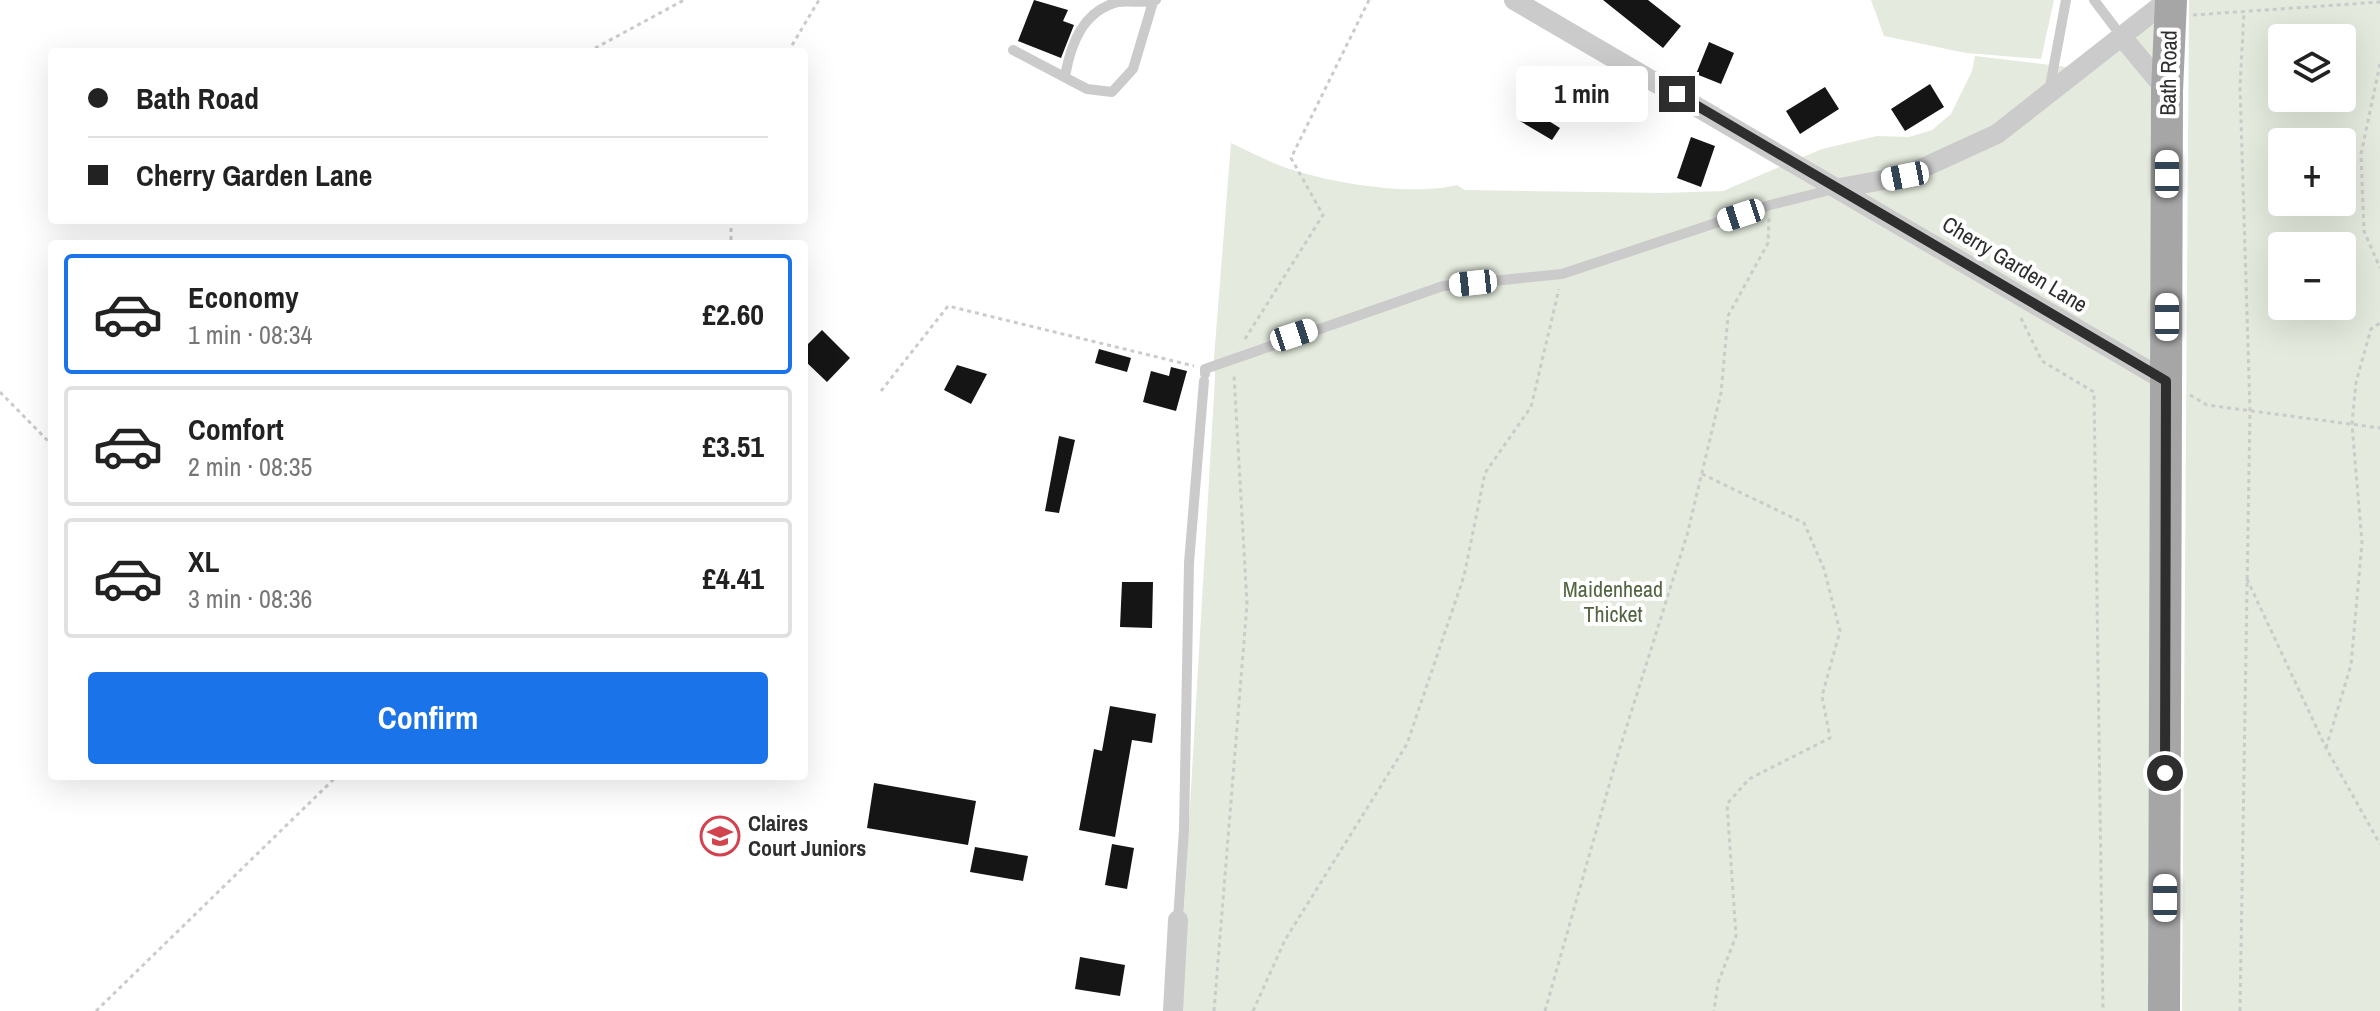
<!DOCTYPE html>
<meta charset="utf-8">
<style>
body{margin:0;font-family:"Archivo Narrow",sans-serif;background:#f6f6f6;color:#222;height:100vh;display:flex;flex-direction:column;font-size:30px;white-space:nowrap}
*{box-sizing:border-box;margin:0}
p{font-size:26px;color:#767676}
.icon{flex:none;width:44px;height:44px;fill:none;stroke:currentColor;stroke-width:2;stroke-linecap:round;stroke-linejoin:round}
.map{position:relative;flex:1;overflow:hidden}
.details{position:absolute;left:48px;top:240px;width:760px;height:540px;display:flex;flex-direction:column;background:#fff;border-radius:8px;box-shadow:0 8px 32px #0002}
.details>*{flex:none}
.hud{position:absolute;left:48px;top:48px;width:760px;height:176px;border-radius:8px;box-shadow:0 8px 32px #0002;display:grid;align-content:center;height:176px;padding:0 40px;background:#fff}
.controls{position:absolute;left:2268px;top:24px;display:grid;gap:16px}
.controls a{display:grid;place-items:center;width:88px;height:88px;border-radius:8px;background:#fff;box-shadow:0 8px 32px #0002;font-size:40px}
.end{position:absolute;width:36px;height:36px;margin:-18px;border:10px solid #2e2e2e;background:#fff;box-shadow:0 0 0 4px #fff}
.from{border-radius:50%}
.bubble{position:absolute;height:56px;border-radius:8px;background:#fff;box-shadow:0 8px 32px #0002;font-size:26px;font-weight:700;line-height:56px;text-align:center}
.car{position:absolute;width:24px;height:48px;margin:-24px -12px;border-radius:10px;box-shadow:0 0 6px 2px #0007;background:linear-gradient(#fff 24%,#345 0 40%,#fff 0 76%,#345 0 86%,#fff 0)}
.hud b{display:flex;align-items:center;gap:28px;height:76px;font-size:30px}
.hud b+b{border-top:2px solid #e0e0e0}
.hud i{width:20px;height:20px;background:#222}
ul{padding:14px 0 0;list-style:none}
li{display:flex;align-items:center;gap:24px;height:120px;margin:0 16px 12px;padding:0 24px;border:4px solid #e0e0e0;border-radius:8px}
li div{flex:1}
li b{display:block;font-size:30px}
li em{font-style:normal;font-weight:700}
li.on{border-color:#1a73e8}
li>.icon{width:72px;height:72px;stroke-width:1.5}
.cta{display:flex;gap:16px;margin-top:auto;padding:16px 40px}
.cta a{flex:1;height:92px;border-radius:8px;background:#1a73e8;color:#fff;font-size:32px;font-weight:700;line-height:92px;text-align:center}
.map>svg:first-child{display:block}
.green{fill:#e4eadd;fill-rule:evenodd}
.building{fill:#151515}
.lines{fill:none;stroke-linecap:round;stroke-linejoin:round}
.path{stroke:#cbcbcb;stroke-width:3;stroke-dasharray:4 4;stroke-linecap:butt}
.service{stroke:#cbcbcb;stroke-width:10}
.minor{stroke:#cbcbcb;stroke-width:20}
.primary{stroke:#a6a6a6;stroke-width:32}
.route{stroke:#2e2e2e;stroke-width:10}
.labels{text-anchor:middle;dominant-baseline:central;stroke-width:8;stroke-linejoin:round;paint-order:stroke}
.street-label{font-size:22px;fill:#2e2e2e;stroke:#fff}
.park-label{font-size:22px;fill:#526540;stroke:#fff}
.poi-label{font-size:22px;font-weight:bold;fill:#2e2e2e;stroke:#fff;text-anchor:start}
</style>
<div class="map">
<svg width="2380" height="1011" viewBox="0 0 2380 1011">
<rect width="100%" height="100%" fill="#fff"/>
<path class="green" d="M1871 0H2054L2041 59 1966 53 1884 36Z
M2189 0H2380V1011H2182ZM2282 38H2342V98H2282ZM2342 142V202H2282V142ZM2282 246H2342V306H2282Z
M2157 23 2149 1011H1178L1215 378 1214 358 1231 143C1251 152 1272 164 1293 170 1337 184 1412 196 1457 185L1465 190 1663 193 1723 191 1822 149 1877 136 1909 137 1932 130 1951 114 1972 71 1975 56 2075 68 2109 42Z"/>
<path class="building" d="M1034 0 1068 10 1063 21 1074 25 1061 58 1018 41Z
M1603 0H1648L1681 26 1663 48Z
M1709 42 1734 53 1721 84 1696 74Z
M1930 84 1944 107 1905 131 1891 109Z
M1825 87 1839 109 1800 134 1786 111Z
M1528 108 1560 128 1552 140 1520 121Z
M1691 137 1715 146 1701 187 1677 178Z
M822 330 850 358 827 382 804 360V348Z
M1099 349 1131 358 1127 372 1095 363Z
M957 365 987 374 971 404 944 390Z
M1171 367 1187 371 1176 411 1143 402 1151 371 1169 376Z
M1059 436 1075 440 1059 513 1045 511Z
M1122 582H1153L1152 628 1120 627Z
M1110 706 1156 714 1152 743 1132 740 1115 837 1079 830 1094 749 1102 751Z
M874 783 976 801 968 845 867 828Z
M1112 844 1134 848 1127 889 1105 885Z
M975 847 1028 856 1023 881 970 872Z
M1080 957 1125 965 1120 996 1075 989Z"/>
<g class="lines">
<path class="path" d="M2193 15 2380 2
M588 52 684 0
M788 52 819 0
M2380 64 2361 154 2364 231 2380 268
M731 220V244
M2021 318 2042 361 2094 392 2103 1011
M1245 339 1323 215 1291 158 1369 0
M881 391 948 306 1194 366
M0 392 52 445
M2190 395 2207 405 2380 428
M1702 474 1804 523 1824 569 1840 631 1822 696 1830 738 1749 779 1727 804 1736 936 1718 983 1714 1011
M2247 579 2326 748 2380 844
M2326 748 2351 665 2362 543 2352 424 2356 382 2371 329 2380 323
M96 1011 337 776
M1214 1011 1247 604 1234 375
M1253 1011 1285 940 1407 744 1464 576 1485 473 1531 407 1559 289
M1545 1011 1618 754 1687 535 1721 393 1728 316 1768 243 1769 218
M2240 1011 2250 411 2240 87 2244 12"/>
<path class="service" d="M2094 0 2122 37
M1013 50 1087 89 1112 92 1133 69 1153 2
M1065 76C1071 43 1083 11 1118 2 1130 0 1144 4 1156 0
M2049 92 2066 0
M1205 374V369L1443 286 1562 274 1770 205 1834 189
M1178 920 1184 830 1189 563 1204 381"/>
<path class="minor" d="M1514 0 2166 381
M2122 37 2167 91
M1840 188 1905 176 1997 134 2168 0
M1173 1011 1178 920"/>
<path class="primary" d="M2164 1011 2167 91 2171 0"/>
</g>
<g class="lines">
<path class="route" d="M1677 94 2166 381 2165 773"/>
</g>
<defs>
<symbol id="school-ring" viewBox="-11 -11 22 22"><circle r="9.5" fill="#fff" stroke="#d24350" stroke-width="1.5"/><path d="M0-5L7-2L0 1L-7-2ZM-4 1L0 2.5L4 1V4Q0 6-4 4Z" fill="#d24350"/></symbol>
</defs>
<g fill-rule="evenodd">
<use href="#school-ring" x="698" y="814" width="44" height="44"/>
</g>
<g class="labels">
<g class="street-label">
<text transform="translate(2168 73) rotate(-89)">Bath Road</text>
<text transform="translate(2015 264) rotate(31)">Cherry Garden Lane</text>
</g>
<g class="park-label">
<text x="1613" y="589">Maidenhead<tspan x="1613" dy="25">Thicket</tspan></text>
</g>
<g class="poi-label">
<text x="748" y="823">Claires<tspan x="748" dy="25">Court Juniors</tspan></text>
</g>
</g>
</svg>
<div class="controls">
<a><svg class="icon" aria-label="layers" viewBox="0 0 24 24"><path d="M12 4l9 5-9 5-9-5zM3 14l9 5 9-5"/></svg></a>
<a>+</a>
<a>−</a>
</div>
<i class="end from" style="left:2165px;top:773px"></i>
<i class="end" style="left:1677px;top:94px"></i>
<div class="bubble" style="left:1516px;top:66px;width:132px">1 min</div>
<i class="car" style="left:2167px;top:174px;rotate:0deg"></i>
<i class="car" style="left:1905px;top:176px;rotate:259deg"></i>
<i class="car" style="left:1741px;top:215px;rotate:252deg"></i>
<i class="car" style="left:1473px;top:283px;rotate:264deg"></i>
<i class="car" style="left:2167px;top:317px;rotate:0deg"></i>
<i class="car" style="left:1294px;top:335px;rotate:72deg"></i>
<i class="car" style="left:2165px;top:898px;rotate:0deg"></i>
<div class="hud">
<b><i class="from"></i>Bath Road</b>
<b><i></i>Cherry Garden Lane</b>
</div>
<section class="details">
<ul>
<li class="on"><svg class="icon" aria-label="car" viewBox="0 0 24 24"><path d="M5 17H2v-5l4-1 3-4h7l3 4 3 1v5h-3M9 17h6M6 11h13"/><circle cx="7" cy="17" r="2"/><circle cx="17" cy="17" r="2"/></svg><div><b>Economy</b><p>1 min · 08:34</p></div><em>£2.60</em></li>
<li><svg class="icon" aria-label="car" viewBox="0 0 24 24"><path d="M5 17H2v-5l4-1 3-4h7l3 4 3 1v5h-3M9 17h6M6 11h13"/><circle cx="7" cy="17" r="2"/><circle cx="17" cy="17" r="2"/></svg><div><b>Comfort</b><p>2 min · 08:35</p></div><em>£3.51</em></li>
<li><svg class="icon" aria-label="car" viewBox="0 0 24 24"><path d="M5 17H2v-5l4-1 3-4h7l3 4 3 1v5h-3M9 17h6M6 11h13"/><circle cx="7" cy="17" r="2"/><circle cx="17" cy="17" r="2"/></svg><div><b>XL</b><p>3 min · 08:36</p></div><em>£4.41</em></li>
</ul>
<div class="cta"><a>Confirm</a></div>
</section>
</div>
